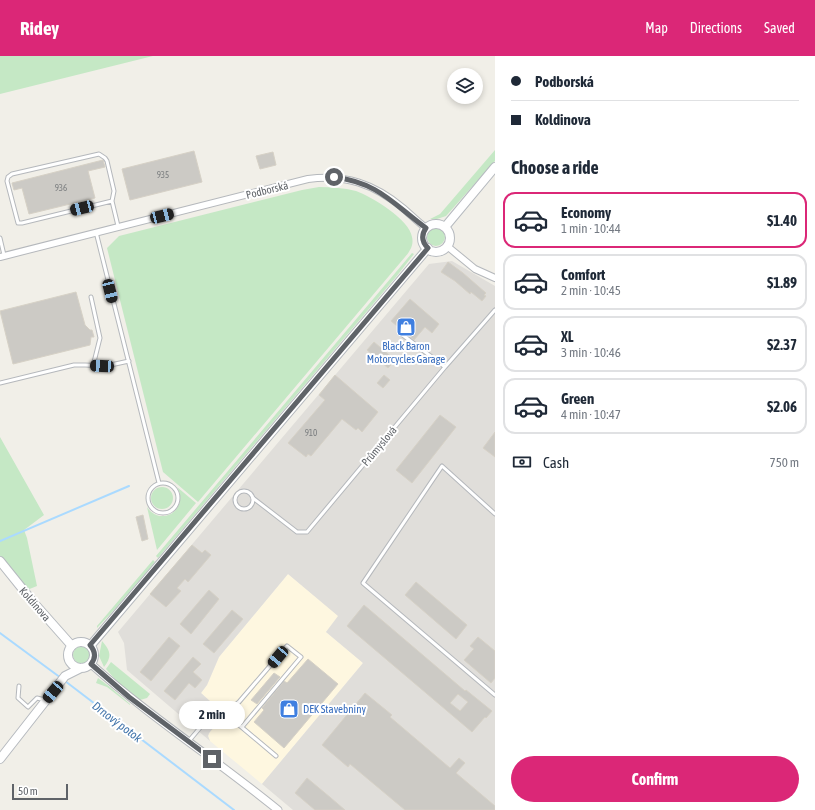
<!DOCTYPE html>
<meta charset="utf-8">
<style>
body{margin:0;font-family:"Asap Condensed",sans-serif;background:#f2f2f3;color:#1f2937;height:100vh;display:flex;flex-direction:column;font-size:15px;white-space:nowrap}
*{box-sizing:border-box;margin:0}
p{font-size:13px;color:#747a83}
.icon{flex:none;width:22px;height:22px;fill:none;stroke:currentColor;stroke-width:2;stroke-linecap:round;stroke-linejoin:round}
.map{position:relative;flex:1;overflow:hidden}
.details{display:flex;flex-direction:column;background:#fff;width:320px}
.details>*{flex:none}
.hud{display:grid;align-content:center;height:88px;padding:0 16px;background:#fff}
.fabs{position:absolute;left:447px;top:12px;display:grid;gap:8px}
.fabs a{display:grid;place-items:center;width:36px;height:36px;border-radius:50%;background:#fff;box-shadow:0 2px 6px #0003;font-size:20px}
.scale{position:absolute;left:12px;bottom:10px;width:56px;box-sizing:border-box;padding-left:4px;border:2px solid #5f6368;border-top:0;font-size:11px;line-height:14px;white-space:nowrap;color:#5f6368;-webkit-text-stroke:3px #fff;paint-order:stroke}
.end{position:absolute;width:18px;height:18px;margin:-9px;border:5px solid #5f6368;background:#fff;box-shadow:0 0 0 2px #fff}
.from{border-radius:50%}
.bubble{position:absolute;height:28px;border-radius:14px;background:#fff;box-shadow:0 2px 6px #0003;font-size:13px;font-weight:700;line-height:28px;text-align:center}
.car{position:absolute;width:12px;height:24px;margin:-12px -6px;border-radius:5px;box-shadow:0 0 3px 1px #0007;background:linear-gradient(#222 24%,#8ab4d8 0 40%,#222 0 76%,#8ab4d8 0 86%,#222 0)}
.hud b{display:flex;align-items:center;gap:14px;height:38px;font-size:15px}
.hud b+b{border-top:1px solid #e0e1e3}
.hud i{width:10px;height:10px;background:#1f2937}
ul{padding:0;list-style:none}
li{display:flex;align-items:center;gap:12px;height:56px;margin:0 8px 6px;padding:0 8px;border:2px solid #e0e1e3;border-radius:12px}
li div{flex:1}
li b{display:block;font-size:15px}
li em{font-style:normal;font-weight:700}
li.active{border-color:#db2777}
li>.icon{width:36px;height:36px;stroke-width:1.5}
h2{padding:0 16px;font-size:18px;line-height:48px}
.pay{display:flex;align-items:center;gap:10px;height:44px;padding:0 16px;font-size:15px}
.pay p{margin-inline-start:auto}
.button{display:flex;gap:8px;margin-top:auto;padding:8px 16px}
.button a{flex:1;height:46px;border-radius:24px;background:#db2777;color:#fff;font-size:16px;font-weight:700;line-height:46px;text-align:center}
header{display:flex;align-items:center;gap:24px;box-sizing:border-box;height:56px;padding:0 20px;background:#db2777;color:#fff}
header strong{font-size:19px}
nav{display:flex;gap:22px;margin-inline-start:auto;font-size:14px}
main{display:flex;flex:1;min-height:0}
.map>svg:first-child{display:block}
.commercial{fill:#fef7e0}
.industrial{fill:#e0deda}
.green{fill:#c5e8c5}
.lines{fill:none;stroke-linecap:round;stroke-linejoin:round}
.stream{stroke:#aadaff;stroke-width:2}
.building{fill:#cccac5;stroke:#d6d1c6;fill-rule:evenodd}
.service-casing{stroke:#b5b8bc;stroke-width:5}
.minor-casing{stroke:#b5b8bc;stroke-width:8}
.tertiary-casing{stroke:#b5b8bc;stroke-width:9}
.secondary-casing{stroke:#b6babf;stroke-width:10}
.service{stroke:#fff;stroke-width:3}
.minor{stroke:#fff;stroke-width:6}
.tertiary{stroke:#fff;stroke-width:7}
.secondary{stroke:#fff;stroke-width:8}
.route{stroke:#5f6368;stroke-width:5}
.labels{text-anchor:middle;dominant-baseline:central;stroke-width:4;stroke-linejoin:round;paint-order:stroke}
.number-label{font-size:9px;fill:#7a7d7f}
.street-label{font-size:11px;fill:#5f6368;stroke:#fff}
.shop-label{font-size:11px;fill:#366cbe;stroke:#fff}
.water-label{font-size:12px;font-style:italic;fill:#4174aa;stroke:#fff}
</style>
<header>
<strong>Ridey</strong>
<nav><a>Map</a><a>Directions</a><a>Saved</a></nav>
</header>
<main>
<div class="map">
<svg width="495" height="754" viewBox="0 0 495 754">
<rect width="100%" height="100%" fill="#f1efe8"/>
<path class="commercial" d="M288 518 339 560 326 576 363 607 262 728 210 685 208 680 215 666 204 657 211 646 201 637 207 629 219 601Z"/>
<path class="industrial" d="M452 205 495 230V754H293L262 728 363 607 326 576 338 560 288 518 219 601 207 629 201 637 211 646 204 657 217 668 209 677 208 680 210 685 127 614 124 587 118 576 429 208Z"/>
<path class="green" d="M0 0H153L0 38Z
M495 94V105L446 160 437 163H430L440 158Z
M319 131C332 131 344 132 356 135 371 140 410 164 412 181 414 189 410 195 405 201L198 446 163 416 107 192 119 180 302 134Z
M427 181a9 9 0 1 1 18 0a9 9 0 1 1-18 0Z
M412 197 414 198 396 221 158 502 156 500Z
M0 381 44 459 24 474 27 482 37 530 27 534 0 500Z
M151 442a11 11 0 1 1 22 0a11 11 0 1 1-22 0Z
M177 431 196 447 157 494 147 451C161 472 190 453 177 431Z
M153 504 155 506 115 553 97 572V570Z
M102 585C111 595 112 601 104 611L99 600Z
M73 599a9 9 0 1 1 18 0a9 9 0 1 1-18 0Z
M111 606 150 638 147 642 140 644 121 630 106 613Z
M98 622 110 631 130 648V649L107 631 96 627Z"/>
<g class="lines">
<path class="stream" d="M0 485 129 430
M0 577 61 622
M65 625 234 754"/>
</g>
<path class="building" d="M194 95 202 126 130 144 122 113Z
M273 96 276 109 260 113 256 100Z
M103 104 105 111 88 115 95 142 29 158 22 132 14 134 12 127Z
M448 206 463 217 486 237 484 239 486 240 482 245 471 236 470 238 455 225 441 216Z
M76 236 85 269 90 274H92L94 281H91L90 289 13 308 0 255Z
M410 243 439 268 432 277 425 271 414 284 391 265Z
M374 286 395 304 388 312 367 294Z
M335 319 378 356 362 376 358 372 356 374 342 363 311 400 308 398 306 401 288 387 325 344 319 339Z
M384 319 390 324 383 332 377 327Z
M440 359 456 371 412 427 396 414Z
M495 376V401L483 392Z
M143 459 148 483 142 485 136 461Z
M192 489 202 497 205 494 211 499 188 526 185 523 177 532 181 535 166 551 150 538Z
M416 526 467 569 456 583 405 539Z
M209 534 219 543 191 578 180 568Z
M364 549 465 635 466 634 492 655 486 662 485 661 472 676 347 570ZM458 638 468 646 460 655 450 647Z
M232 554 243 563 214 597 203 588Z
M169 581 180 590 151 625 140 616Z
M478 581 495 595V622L491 627 464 604 474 593 470 590Z
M193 601 201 608 193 616 202 624 195 632 189 627 175 644 164 635Z
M308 603 338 628 284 692 254 666 264 654 262 652 284 625 287 627Z
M274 617 280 621 257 648 251 644Z
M365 637 392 659 390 661 450 712 459 702 465 707 456 717 495 750V754H405L350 708 348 711 322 689Z
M307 722 331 742 345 754H315L295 737Z"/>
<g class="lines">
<defs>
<path id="service" d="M112 145 22 167H18L7 125 8 121 12 118 99 98 105 102 107 105 114 135 112 145 118 170
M96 176 159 427
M0 182 4 199
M91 241 100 282 93 310
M400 277 445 311
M0 327 74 309H85L106 310 129 305
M148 442a15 15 0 1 1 30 0a15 15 0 1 1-30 0Z
M235 444a9 9 0 1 1 18 0a9 9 0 1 1-18 0Z
M253 442 297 476H307L445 311 495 254
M495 458 442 410 363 527 495 639
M19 630 18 642 28 651 37 642 45 644
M220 653 276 700
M188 686 215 654 235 649 239 646 287 590 301 601 242 671"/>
<path id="minor" d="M447 190 475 213 495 222
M0 201 308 123C346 118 374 128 403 152 411 159 418 166 426 172"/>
<path id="tertiary" d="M91 608C150 661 217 704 278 754"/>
<path id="secondary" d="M422 182a14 14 0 1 1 28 0a14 14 0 1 1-28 0Z
M445 171 495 111
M0 505 33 546 72 590
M68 599a13 13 0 1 1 26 0a13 13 0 1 1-26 0Z
M91 589 428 192
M0 703 65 620 81 612"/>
</defs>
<use href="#service" class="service-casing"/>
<use href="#minor" class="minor-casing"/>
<use href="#tertiary" class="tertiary-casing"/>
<use href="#secondary" class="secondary-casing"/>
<use href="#service" class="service"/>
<use href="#minor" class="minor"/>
<use href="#tertiary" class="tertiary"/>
<use href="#secondary" class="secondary"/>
</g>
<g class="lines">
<path class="route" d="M212 703 129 641 91 608C96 602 96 596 90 589L428 192C422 186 421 179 426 172 392 147 379 127 334 121"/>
</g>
<defs>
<symbol id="shop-square" viewBox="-11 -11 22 22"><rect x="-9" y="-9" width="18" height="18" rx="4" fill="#3f7fe0" stroke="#fff"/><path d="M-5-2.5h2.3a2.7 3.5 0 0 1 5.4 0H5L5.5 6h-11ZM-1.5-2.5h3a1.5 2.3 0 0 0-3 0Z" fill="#fff"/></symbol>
</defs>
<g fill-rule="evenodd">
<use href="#shop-square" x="395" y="260" width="22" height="22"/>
<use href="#shop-square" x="278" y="642" width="22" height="22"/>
</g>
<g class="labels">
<g class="number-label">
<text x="163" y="119">935</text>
<text x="61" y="132">936</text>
<text x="311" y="377">910</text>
</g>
<g class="street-label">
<text transform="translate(267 134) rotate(-14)">Podborská</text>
<text transform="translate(379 390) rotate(-50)">Průmyslová</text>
<text transform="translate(35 548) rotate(49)">Koldinova</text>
</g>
<g class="shop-label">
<text x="406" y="290">Black Baron<tspan x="406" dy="13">Motorcycles Garage</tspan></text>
<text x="303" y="653" text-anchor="start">DEK Stavebniny</text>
</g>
<g class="water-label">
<text transform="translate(117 666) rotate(37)">Drnový potok</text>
</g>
</g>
</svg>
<div class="fabs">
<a><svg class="icon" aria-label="layers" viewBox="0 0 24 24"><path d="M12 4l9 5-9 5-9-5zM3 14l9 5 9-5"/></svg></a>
</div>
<div class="scale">50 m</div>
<i class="end from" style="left:334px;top:121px"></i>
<i class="end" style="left:212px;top:703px"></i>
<div class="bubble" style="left:179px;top:645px;width:66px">2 min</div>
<i class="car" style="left:82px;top:152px;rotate:256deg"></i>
<i class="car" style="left:162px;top:160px;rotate:76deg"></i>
<i class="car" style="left:110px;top:235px;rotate:166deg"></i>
<i class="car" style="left:102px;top:310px;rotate:273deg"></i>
<i class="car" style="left:278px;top:601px;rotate:220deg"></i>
<i class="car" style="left:53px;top:636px;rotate:220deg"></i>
</div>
<section class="details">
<div class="hud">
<b><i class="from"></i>Podborská</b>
<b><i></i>Koldinova</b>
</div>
<h2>Choose a ride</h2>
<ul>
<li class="active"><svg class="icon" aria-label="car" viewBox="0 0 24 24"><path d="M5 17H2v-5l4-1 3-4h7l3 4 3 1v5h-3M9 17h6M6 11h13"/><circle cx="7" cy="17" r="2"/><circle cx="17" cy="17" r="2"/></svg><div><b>Economy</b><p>1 min · 10:44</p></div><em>$1.40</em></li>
<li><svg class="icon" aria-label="car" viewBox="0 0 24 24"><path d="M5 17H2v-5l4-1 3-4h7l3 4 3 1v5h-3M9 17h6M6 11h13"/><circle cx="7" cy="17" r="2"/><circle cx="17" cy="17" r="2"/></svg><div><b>Comfort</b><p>2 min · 10:45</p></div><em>$1.89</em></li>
<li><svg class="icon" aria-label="car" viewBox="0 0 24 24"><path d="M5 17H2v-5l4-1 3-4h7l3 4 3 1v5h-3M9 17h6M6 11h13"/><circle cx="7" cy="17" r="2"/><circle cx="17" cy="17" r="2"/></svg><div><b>XL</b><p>3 min · 10:46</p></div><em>$2.37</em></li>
<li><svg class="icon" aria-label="car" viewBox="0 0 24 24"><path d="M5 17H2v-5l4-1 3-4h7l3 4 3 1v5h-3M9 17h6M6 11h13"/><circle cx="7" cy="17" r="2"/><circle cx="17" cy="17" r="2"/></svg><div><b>Green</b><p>4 min · 10:47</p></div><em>$2.06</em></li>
</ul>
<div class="pay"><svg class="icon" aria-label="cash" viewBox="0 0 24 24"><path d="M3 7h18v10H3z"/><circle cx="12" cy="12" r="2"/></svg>Cash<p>750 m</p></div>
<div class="button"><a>Confirm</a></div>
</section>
</main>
